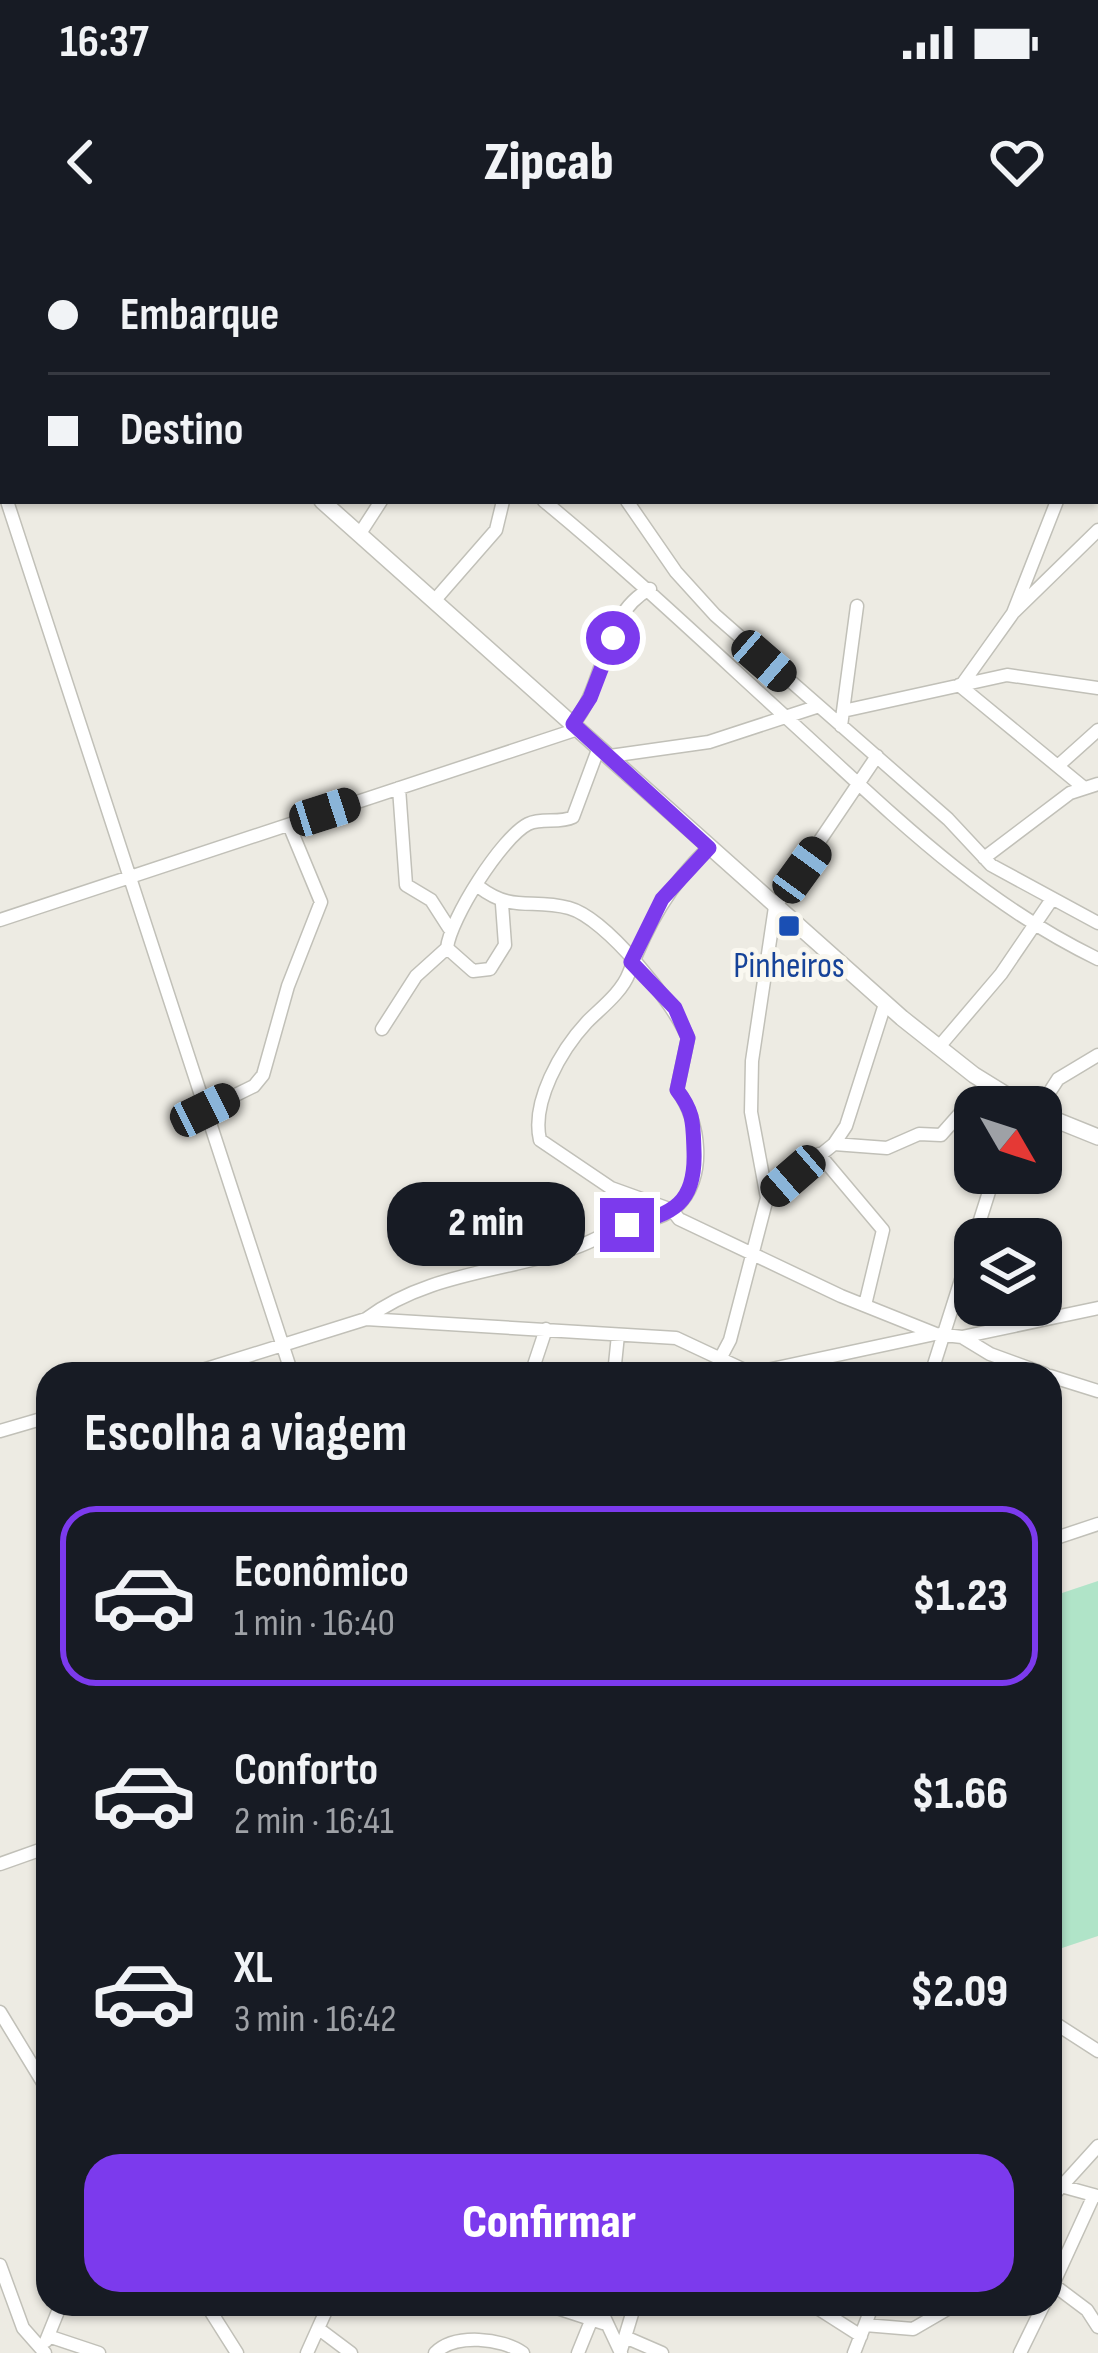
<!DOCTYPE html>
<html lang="pt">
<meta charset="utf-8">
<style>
body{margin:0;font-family:"Sofia Sans Condensed",sans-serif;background:#242831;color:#f1f3f6;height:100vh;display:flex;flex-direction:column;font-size:45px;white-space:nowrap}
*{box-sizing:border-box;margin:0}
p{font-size:39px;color:#9ea1a6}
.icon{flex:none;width:66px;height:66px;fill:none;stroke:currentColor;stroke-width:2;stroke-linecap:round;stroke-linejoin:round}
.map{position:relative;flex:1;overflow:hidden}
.drawer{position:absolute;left:36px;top:1122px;width:1026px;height:954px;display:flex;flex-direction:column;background:#171b24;border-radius:36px;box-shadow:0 3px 9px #0004}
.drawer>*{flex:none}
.hud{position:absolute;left:0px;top:0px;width:1098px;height:264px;box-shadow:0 3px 9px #0004;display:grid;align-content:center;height:264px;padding:0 48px;background:#171b24}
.needle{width:78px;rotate:129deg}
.fabs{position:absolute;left:954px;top:846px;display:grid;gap:24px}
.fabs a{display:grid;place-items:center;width:108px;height:108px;border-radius:24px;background:#171b24;box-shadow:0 3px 9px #0004;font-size:60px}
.end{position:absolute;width:54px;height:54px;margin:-27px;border:15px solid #7c3aed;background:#fff;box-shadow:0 0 0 6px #fff}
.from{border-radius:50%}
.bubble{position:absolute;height:84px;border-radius:36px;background:#171b24;box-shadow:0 3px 9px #0004;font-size:39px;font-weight:800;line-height:84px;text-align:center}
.car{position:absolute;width:36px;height:72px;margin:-36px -18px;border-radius:15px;box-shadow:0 0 9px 3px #0007;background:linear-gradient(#222 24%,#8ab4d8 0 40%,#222 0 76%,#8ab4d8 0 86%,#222 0)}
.hud b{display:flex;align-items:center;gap:42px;height:114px;font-size:45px}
.hud b+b{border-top:3px solid #363941}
.hud i{width:30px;height:30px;background:#f1f3f6}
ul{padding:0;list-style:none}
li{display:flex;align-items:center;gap:36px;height:180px;margin:0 24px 18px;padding:0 24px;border:6px solid transparent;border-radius:36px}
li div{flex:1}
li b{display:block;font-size:45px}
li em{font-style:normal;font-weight:800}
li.current{border-color:#7c3aed}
li>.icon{width:108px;height:108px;stroke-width:1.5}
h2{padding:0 48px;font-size:54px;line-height:144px}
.button{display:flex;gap:24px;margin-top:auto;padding:24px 48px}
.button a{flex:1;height:138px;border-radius:36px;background:#7c3aed;color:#fff;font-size:48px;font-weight:800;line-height:138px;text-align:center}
.status{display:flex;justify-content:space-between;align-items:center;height:84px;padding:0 60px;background:#171b24;direction:ltr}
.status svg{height:33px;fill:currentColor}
header{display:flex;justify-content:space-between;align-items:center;height:156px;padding:0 48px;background:#171b24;font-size:54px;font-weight:800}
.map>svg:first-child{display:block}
.green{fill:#b0e4c8}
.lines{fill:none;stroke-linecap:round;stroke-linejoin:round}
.minor-casing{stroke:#c1c0b8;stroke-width:15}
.major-casing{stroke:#c1c0b8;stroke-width:18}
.minor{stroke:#fff;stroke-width:12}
.major{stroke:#fff;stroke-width:15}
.route{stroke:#7c3aed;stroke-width:15}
.transit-dot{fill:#1a4fb4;stroke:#faf8f0;stroke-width:4.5}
.labels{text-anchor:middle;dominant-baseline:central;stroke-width:10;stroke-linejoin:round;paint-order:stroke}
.transit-label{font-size:36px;fill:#164399;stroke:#faf8f0}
</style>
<div class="status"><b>16:37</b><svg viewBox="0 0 49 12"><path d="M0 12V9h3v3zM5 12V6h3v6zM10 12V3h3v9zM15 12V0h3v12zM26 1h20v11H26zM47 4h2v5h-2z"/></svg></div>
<header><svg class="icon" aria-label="back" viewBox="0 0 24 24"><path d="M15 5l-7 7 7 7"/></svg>Zipcab<svg class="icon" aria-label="heart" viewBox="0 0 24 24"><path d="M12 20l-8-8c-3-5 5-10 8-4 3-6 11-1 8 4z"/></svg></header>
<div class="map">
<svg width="1098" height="2113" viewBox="0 0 1098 2113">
<rect width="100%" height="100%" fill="#edebe3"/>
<path class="green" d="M1098 1341V1696L1050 1712V1357Z"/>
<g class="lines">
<defs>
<path id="minor" d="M248 0 251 3
M307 0 311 3
M278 3 279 0
M579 3 580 0
M1095 164 1098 158
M0 238 3 247
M7 261 292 1134
M544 261C629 331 708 406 789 480 888 570 976 660 1098 719
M627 261 676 332 715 375 948 579 991 625 1098 683
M359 295 381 261
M434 361 496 290 503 261
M1014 372 1098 290
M963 443 1013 373 1057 261
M959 445 1083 547
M843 471 857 366
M573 484C606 445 602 373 650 349
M841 486 843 471 1007 435 1098 448
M610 516 709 502 816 467
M1060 524 1098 490
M399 548 406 645 431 660 449 688
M708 608C669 646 648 683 629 733 622 752 601 768 587 782 561 810 531 862 540 900L611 948 672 970 679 979 841 1056 936 1094 962 1097 1098 1068
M984 618 1070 553 1098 544
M0 680 578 489
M447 708 473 731 490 729 505 705 502 664
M382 789 416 736 447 708C450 679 502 597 528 584 542 577 559 584 573 577L599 507
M938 808 1001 734 1050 662
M1040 867 1058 839 1098 815
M205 870 254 846 263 835 288 746 321 662 289 585
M834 904 887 908 919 894 941 895 987 843
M819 914 883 990 865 1065
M767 958 751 872 752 821 775 667 877 516
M366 1079C427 1033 504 1032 574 1008 592 1002 607 992 625 986 643 980 661 980 676 967 708 939 700 880 677 850L688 798C674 763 606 678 569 668 531 658 513 673 479 647
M962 1097 990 1114 1045 1134
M753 1133 935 1094
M190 1134 366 1079 676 1098 753 1134
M531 1134 546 1089
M614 1134 618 1095
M712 1134 730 1100 767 958 834 904 846 886 885 764
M931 1134 995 933
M1050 1136 1098 1151
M0 1191 48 1177
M1050 1300 1098 1284
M0 1624 48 1607
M0 1772 48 1851
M1050 1780 1098 1811
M1050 1943 1097 1956
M1050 1959 1098 1906
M0 2025 23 2088 45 2113
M1051 2043 1087 2070 1098 2087
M1050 2051 1094 1955
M206 2064 237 2113
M545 2064 603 2083
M598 2064 621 2113
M811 2064 861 2096
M865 2085 913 2089 956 2064
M319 2089 351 2113
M48 2096 99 2113
M625 2097 662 2113
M46 2101 61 2064
M621 2110 635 2064
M307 2113 329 2064
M435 2113C455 2093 502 2098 523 2113
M578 2113 591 2081
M854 2113 873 2064
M1020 2113 1044 2064"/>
<path id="major" d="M26 0 30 3
M0 150 3 149
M322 261 902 778 974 835 1026 867
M1041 874 1098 897"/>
</defs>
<use href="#minor" class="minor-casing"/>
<use href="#major" class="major-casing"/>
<use href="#minor" class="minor"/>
<use href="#major" class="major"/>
</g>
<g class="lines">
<path class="route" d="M613 398 590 458 573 484 709 608 662 659 631 722 675 768 688 798 677 850C694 872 693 883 694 911 696 963 674 974 627 985"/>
</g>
<rect class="transit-dot" x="777" y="674" width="24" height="24" rx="6"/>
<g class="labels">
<g class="transit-label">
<text x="789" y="726">Pinheiros</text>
</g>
</g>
</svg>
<div class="fabs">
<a><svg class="needle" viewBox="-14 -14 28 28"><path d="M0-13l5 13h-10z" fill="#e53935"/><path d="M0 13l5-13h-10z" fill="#9ea1a6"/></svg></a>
<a><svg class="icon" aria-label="layers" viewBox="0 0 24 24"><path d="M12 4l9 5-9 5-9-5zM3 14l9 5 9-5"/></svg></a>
</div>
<i class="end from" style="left:613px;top:398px"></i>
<i class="end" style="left:627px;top:985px"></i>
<div class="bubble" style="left:387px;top:942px;width:198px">2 min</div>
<i class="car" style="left:764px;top:421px;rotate:131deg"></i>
<i class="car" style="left:325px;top:572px;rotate:72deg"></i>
<i class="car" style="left:802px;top:630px;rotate:36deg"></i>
<i class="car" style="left:205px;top:870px;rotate:64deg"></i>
<i class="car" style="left:793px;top:936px;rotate:229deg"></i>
<div class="hud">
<b><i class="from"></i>Embarque</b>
<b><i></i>Destino</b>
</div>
<section class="drawer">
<h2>Escolha a viagem</h2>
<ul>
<li class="current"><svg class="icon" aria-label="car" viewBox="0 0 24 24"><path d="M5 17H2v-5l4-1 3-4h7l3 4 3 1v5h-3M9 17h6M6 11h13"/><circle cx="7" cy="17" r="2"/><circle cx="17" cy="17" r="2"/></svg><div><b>Econômico</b><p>1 min · 16:40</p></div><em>$1.23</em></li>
<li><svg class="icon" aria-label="car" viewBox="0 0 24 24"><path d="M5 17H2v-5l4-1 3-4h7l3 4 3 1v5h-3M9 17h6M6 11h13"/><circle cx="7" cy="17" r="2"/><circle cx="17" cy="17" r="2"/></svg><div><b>Conforto</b><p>2 min · 16:41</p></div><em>$1.66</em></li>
<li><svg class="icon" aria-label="car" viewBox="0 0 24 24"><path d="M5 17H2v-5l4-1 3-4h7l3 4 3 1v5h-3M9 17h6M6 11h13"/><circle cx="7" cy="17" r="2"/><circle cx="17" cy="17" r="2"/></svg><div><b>XL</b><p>3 min · 16:42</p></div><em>$2.09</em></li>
</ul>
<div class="button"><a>Confirmar</a></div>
</section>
</div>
